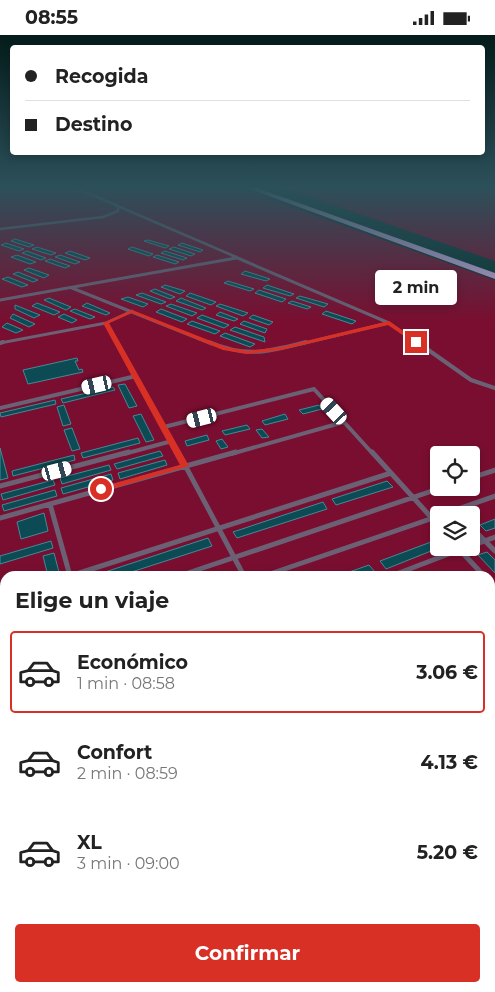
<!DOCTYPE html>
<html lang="es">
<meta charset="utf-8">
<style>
body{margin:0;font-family:Montserrat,sans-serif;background:#f6f6f6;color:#222;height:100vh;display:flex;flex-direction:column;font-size:19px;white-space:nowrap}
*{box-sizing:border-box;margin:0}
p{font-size:16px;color:#767676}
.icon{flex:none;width:28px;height:28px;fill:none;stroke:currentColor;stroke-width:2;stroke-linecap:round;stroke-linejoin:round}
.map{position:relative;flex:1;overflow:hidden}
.sheet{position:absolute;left:0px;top:536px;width:495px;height:421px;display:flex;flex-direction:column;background:#fff;border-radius:15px 15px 0 0;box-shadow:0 2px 8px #0003}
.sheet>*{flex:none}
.top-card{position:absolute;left:10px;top:10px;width:475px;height:110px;border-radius:5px;box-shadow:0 2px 8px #0003;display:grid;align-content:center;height:110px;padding:0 15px;background:#fff}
.controls{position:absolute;left:430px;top:411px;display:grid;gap:10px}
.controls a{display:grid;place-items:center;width:50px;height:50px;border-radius:5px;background:#fff;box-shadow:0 2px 8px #0003;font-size:25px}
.end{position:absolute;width:22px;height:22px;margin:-11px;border:6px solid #d93025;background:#fff;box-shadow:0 0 0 2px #fff}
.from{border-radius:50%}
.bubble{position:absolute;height:35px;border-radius:5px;background:#fff;box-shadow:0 2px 8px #0003;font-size:16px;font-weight:700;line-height:35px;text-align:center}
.car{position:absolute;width:15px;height:30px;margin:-15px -8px;border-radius:6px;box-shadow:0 0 4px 1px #0007;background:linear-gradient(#fff 24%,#345 0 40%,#fff 0 76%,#345 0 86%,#fff 0)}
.top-card b{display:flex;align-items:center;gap:18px;height:48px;font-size:19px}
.top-card b+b{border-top:1px solid #e0e0e0}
.top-card i{width:12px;height:12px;background:#222}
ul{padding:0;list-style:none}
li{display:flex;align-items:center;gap:15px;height:82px;margin:0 10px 8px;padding:0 5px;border:2px solid transparent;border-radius:5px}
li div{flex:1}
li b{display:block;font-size:19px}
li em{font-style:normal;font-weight:700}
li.on{border-color:#d93025}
li>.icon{width:45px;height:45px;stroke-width:1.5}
h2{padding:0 15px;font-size:22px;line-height:60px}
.button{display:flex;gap:10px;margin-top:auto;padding:10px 15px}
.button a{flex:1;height:58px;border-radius:5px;background:#d93025;color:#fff;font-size:20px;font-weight:700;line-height:58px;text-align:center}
.status{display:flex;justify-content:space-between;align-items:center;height:35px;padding:0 25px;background:#fff;direction:ltr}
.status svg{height:14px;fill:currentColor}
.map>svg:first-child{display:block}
.green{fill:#7a0e30;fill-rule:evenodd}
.building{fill:#0d4b54;stroke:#418b98}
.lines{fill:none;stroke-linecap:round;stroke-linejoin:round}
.service-far5{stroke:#6b6074;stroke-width:2.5}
.service-far4{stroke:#6b6074;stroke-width:3}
.service-far3{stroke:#6b6074;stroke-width:4}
.service-far2{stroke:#6b6074;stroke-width:5}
.service-far1{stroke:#6b6074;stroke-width:6}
.service{stroke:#6b6074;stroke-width:8}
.motorway{fill:#c2a6d8;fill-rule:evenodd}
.route{fill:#d93025}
</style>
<div class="status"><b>08:55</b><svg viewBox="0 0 49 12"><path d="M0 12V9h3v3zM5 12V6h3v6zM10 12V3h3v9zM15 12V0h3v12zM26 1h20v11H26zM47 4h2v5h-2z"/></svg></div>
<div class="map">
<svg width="495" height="957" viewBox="0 0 495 957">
<rect width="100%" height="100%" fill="#083331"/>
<path class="green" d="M0 153H239L495 245V957H0ZM439 420H471V452H439ZM439 480H471V512H439ZM5 541H490V952H5Z
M284 153H495V226Z"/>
<path class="building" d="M15 204 34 210 29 212 11 206Z
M148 205 169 211 165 213 144 206Z
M6 208 24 214 19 216 1 210Z
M182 208 203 215 200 217 178 210Z
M37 212 56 218 51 220 32 214Z
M132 212 153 219 149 221 128 214Z
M174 212 195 219 191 221 169 214Z
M27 216 46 223 41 225 22 218Z
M70 216 90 223 85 225 65 218Z
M165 216 187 223 183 225 161 218Z
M17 220 36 227 30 229 11 222Z
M60 220 80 227 75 229 55 222Z
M157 220 179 227 175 229 153 222Z
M50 224 70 231 65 233 45 226Z
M29 233 49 240 44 243 24 235Z
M245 236 270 244 266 246 241 239Z
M18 237 38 245 33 247 13 239Z
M8 242 28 250 22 252 2 244Z
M228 246 254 254 250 256 224 248Z
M165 250 185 256 180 259 161 252Z
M267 250 294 259 290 261 263 253Z
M155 254 175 262 170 264 150 256Z
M259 255 286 264 282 267 255 258Z
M142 258 166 267 161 269 136 260Z
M190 258 216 267 211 270 186 261Z
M300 261 328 269 324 272 296 263Z
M128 262 148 269 143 272 121 264Z
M49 263 71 272 66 275 44 265Z
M181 263 206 273 202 275 176 266Z
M292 266 311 272 307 274 288 268Z
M37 268 60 277 54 280 32 271Z
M87 268 110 278 106 280 82 271Z
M171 269 197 278 192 281 166 271Z
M220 269 248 278 243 281 216 271Z
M15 270 40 280 34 283 15 274Z
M75 274 95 282 90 284 70 276Z
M161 274 187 284 182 287 156 277Z
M326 276 356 286 352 289 322 279Z
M220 277 238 284 234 286 216 280Z
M13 279 35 289 29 292 10 283Z
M64 279 77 285 72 288 58 282Z
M202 280 229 290 224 293 197 283Z
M253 280 273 287 269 290 249 283Z
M192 286 220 296 215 299 187 289Z
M244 286 267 294 265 298 240 289Z
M7 288 23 295 16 298 2 292Z
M235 292 264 302 265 307 230 295Z
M225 298 255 309 250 312 220 301Z
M77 323 78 326H75L79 335 82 334 83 337 28 349 23 335Z
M125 349 137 371 129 373 118 350Z
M113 352 115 355 63 368 61 364Z
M55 365 56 369 1 382 0 378Z
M64 370 71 389 63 391 57 372Z
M319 370 322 374 303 379 299 375Z
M141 379 154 405 146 407 133 381Z
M285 379 288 384 265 390 262 386Z
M247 390 250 394 225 400 222 396Z
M72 393 80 414 72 416 64 395Z
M262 394 269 402 262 403 256 395Z
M207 400 209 405 187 411 185 406Z
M138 403 140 408 83 423 81 418Z
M222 404 228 412 221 414 216 406Z
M0 413 8 443 0 445Z
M160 416 163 421 117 434 114 429Z
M74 420 75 425 13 441 12 436Z
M165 425 167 430 120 444 118 438Z
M109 430 111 435 62 449 60 443Z
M111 439 113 445 63 459 61 453Z
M53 445 55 450 3 465 1 459Z
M387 446 393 452 336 470 332 464Z
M55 455 57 461 4 476 2 470Z
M323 467 327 474 237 503 233 497Z
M44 478 48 496 21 504 17 487Z
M495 484V493L486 496 480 490Z
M208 503 212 511 119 541H93Z
M439 504V512H441L386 534 380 526Z
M51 506 53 513 0 529V521Z
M487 517 495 525V538L478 520Z
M54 518 60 541H48L43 521Z
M369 530 375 537 365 541H338Z
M490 900 495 908V941L490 933Z
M33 952H51L52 957H33Z
M410 952H430L433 957H412Z"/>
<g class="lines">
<path class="service-far5" d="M76 153 236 222
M0 194 103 182 118 176V171"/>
<path class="service-far4" d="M233 221 389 288 419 309
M72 253 212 309
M0 265 236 223
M0 308 106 288
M118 309 106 288 132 276
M301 309 388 288"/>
<path class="service-far3" d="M117 307 164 392 314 354 373 419
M209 307C247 323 267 317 306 307
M417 307 471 345 495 353
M0 308 3 307
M0 373 136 341
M164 392 178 419
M124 419 172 406
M231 419 344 387"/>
<path class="service-far2" d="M178 417 244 541
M372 417 439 491
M471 443 495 435
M0 451 129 417
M50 469 70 541
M441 480 495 461
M0 483 236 417
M471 492 495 516
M471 511 495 502
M459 514 484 541
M70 541 391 438
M179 541 444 452
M264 541 439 481
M391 541 467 512
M490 547 495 553"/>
<path class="service-far1" d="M0 577 5 580
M490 620 495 618
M490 680 495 686
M0 682 5 676"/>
<path class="service" d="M0 770 5 768
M490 791 495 789
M490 869 495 877
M70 952 71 957
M236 952 237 957
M395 952 397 957
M465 952 468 957
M195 957 203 952"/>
<path class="motorway" d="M247 153H257L495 238V244Z"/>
</g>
<linearGradient id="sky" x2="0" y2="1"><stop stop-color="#041c1b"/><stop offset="0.53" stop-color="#2c505a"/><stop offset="1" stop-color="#2c505a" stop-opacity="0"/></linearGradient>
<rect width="495" height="287" fill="url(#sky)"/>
<path class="route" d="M132 275 226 312 247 316 281 312 389 286 419 307 414 308 388 290 281 315 247 319 223 315 132 278 109 288 189 431 101 457 98 456V453L180 430 103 288Z"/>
</svg>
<div class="controls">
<a><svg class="icon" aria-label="locate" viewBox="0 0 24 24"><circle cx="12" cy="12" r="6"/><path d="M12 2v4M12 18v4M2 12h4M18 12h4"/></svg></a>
<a><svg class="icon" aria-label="layers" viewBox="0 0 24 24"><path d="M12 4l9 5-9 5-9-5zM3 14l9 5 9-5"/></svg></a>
</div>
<i class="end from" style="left:101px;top:454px"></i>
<i class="end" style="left:416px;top:307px"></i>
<div class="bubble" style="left:375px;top:235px;width:82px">2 min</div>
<i class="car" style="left:97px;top:350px;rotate:257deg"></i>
<i class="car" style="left:334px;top:376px;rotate:317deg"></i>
<i class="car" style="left:202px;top:383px;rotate:256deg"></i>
<i class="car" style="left:57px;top:436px;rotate:75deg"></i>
<div class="top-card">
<b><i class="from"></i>Recogida</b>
<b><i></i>Destino</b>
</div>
<section class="sheet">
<h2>Elige un viaje</h2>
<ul>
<li class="on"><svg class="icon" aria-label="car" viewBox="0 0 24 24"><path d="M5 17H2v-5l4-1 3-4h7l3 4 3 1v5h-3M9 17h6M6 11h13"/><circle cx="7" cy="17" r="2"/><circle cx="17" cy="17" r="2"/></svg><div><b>Económico</b><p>1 min · 08:58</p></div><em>3.06 €</em></li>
<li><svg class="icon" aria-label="car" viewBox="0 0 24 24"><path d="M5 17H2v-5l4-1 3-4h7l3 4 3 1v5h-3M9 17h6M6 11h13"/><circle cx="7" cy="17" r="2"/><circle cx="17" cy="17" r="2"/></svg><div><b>Confort</b><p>2 min · 08:59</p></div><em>4.13 €</em></li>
<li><svg class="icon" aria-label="car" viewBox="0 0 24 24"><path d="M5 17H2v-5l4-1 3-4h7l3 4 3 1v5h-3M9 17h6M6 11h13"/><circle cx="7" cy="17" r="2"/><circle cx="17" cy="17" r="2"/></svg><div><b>XL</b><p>3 min · 09:00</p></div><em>5.20 €</em></li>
</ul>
<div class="button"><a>Confirmar</a></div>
</section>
</div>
